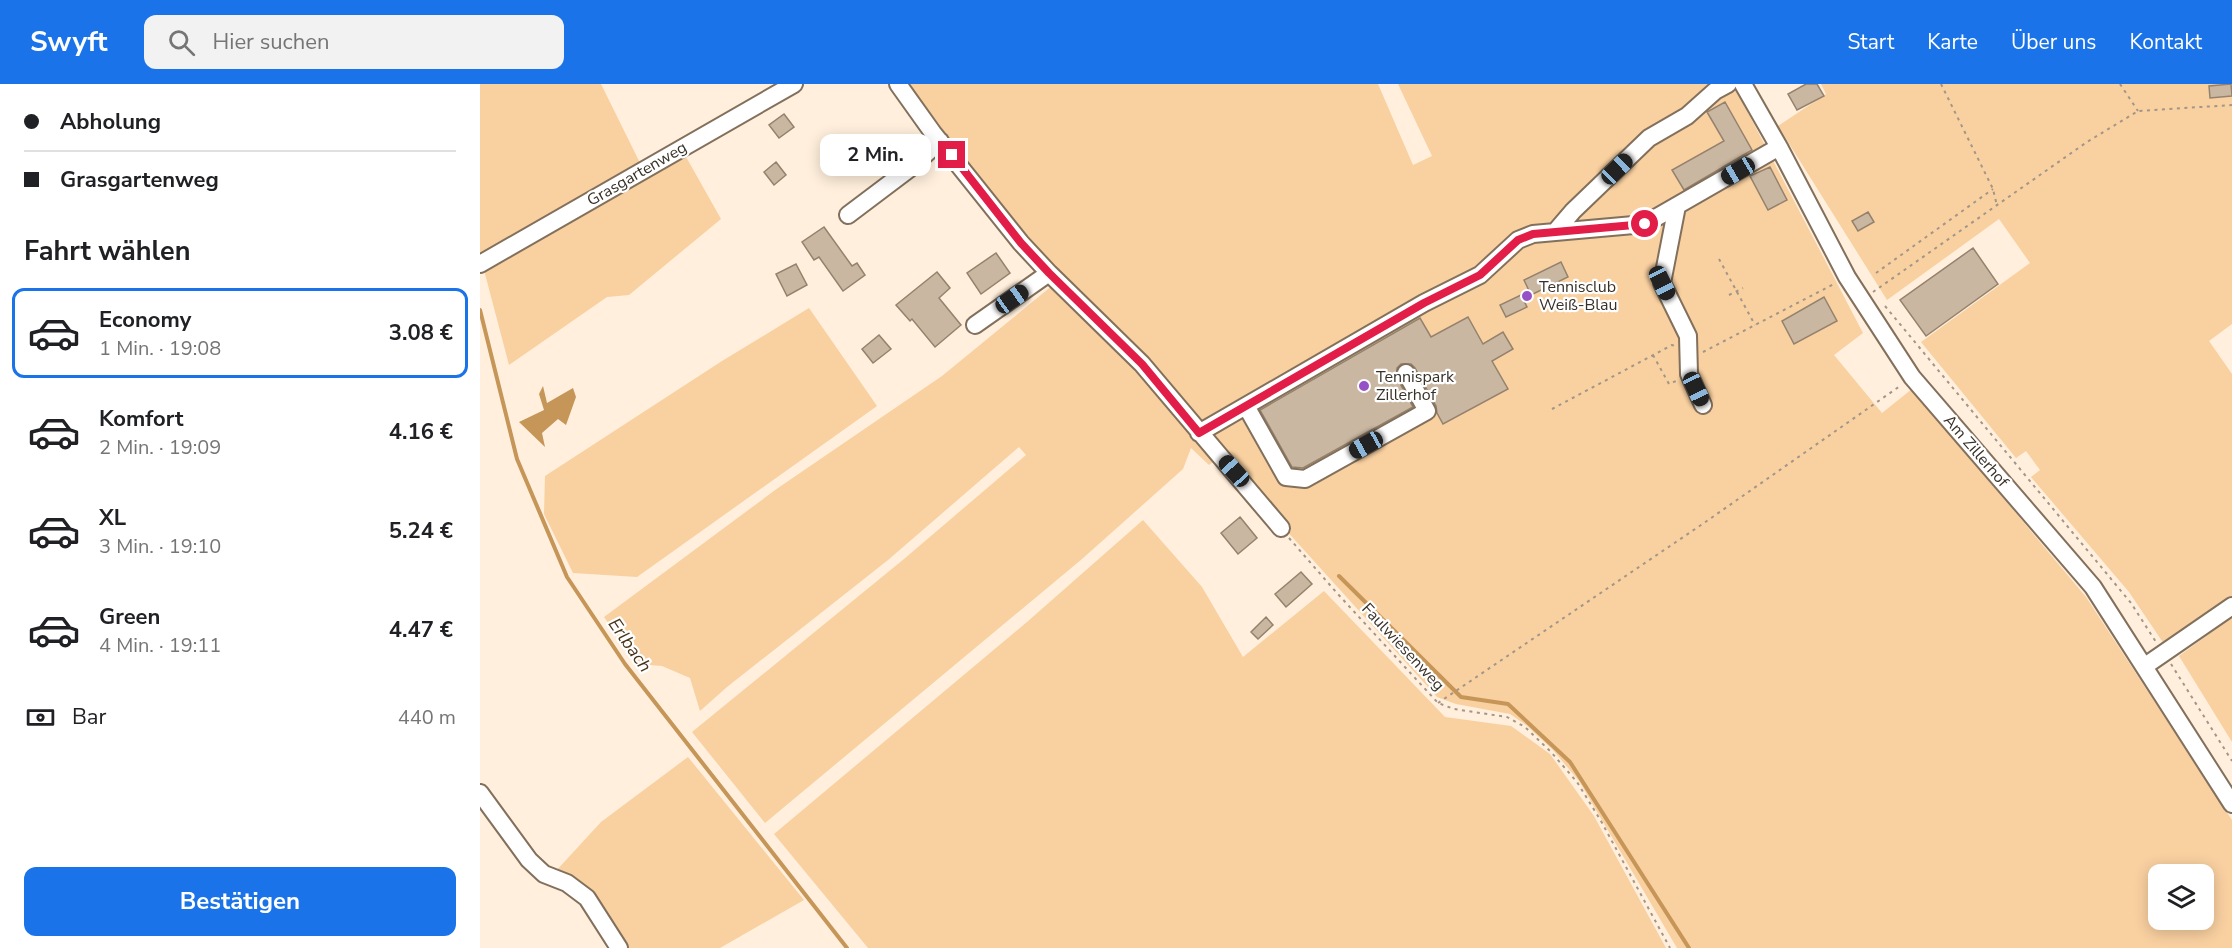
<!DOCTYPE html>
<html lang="de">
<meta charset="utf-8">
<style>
body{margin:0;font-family:"Nunito Sans",sans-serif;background:#f2f2f2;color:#202124;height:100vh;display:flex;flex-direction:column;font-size:22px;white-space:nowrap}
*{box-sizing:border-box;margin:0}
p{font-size:20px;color:#757577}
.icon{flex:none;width:33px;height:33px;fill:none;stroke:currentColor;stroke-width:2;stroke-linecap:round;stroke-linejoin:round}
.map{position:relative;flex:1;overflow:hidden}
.panel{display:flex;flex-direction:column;background:#fff;width:480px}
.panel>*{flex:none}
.guide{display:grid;align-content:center;height:132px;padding:0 24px;background:#fff}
.tools{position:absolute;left:1668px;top:780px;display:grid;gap:12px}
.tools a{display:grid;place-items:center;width:66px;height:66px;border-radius:12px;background:#fff;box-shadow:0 3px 15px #0003;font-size:30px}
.end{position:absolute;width:27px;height:27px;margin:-14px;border:8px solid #e11d48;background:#fff;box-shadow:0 0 0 3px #fff}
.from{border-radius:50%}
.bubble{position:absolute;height:42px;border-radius:12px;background:#fff;box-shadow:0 3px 15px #0003;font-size:20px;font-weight:700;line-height:42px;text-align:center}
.car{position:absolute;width:18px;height:36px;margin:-18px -9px;border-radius:8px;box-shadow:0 0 4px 2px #0007;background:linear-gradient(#222 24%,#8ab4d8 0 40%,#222 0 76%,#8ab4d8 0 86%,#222 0)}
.guide b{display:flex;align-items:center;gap:21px;height:57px;font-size:22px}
.guide b+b{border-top:2px solid #e0e0e0}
.guide i{width:15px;height:15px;background:#202124}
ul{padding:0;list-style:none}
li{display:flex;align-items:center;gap:18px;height:90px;margin:0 12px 9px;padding:0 12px;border:3px solid transparent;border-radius:12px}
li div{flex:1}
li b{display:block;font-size:22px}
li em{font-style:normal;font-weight:700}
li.current{border-color:#1a73e8}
li>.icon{width:54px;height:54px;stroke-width:1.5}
h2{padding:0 24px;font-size:27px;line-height:72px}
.pay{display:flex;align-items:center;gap:15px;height:66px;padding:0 24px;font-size:22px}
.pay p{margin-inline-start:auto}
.button{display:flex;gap:12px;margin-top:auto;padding:12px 24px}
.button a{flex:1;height:69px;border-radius:12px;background:#1a73e8;color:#fff;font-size:24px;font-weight:700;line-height:69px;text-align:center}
header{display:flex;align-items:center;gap:36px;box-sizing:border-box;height:84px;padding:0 30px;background:#1a73e8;color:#fff}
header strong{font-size:28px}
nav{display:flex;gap:33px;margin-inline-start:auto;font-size:21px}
.search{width:420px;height:54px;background:#f2f2f2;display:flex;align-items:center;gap:15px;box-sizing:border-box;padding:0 21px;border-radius:12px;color:#757577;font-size:22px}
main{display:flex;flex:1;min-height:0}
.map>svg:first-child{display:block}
.green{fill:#f9d0a0;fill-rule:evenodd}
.water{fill:#c69558}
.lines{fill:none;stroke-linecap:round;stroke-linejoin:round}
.stream{stroke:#c69558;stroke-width:4}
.building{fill:#cab7a1;stroke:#94826d;stroke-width:1.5}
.minor-casing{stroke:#82705c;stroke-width:20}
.path{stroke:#a19687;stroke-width:2;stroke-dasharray:3 4.5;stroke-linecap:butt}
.minor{stroke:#fff;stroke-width:16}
.route{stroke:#e11d48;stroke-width:8}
.poi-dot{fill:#9751c6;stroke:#fff;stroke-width:2}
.labels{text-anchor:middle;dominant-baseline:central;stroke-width:4.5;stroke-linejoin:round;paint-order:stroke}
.street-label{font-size:16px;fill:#383128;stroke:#fff}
.poi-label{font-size:16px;fill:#383128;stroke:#fff;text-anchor:start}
.water-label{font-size:18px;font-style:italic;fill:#493419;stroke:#fff}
</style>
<header>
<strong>Swyft</strong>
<div class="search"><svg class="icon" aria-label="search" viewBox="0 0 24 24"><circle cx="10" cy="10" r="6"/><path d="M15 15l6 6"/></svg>Hier suchen</div>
<nav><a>Start</a><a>Karte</a><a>Über uns</a><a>Kontakt</a></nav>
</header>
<main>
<section class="panel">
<div class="guide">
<b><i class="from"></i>Abholung</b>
<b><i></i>Grasgartenweg</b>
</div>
<h2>Fahrt wählen</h2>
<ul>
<li class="current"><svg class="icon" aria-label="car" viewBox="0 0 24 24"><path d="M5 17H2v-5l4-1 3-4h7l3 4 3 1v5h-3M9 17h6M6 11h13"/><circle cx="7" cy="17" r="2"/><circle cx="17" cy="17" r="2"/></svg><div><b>Economy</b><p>1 Min. · 19:08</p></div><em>3.08 €</em></li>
<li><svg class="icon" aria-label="car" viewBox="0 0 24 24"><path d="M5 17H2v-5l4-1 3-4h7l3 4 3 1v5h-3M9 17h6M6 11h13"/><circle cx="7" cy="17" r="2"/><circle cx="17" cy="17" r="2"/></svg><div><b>Komfort</b><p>2 Min. · 19:09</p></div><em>4.16 €</em></li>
<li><svg class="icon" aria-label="car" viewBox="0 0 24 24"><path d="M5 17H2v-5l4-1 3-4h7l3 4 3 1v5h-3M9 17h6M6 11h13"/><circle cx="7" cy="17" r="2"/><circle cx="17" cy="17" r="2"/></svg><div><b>XL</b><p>3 Min. · 19:10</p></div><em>5.24 €</em></li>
<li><svg class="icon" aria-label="car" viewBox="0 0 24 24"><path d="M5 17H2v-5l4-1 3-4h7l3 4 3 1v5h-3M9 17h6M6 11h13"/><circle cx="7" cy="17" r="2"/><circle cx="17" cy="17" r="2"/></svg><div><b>Green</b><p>4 Min. · 19:11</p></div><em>4.47 €</em></li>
</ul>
<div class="pay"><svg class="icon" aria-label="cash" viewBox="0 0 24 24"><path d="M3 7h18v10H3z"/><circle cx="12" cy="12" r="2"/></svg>Bar<p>440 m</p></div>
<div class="button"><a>Bestätigen</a></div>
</section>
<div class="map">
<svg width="1752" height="864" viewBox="0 0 1752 864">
<rect width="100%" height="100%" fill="#ffefdc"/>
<path class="green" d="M0 0H121L162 83 0 176Z
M429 0H898L933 81 952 72 918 0H1253L1383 249 1354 271 1402 329 1432 305 1606 513 1752 736V864H1197L1099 697 1073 666 1046 641 1030 630 976 620 957 613 795 434 741 371 729 381 711 364 703 385 602 475 285 739 212 648 424 475 546 371 539 363 408 476 247 603 220 627 210 594 182 582 158 580 124 533 298 404 462 292 573 201 575 186 525 130ZM1678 790H1724V836H1678Z
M1341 0H1752V240L1729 257 1752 290V514L1684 560 1649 508 1551 393 1560 386 1546 367 1536 374 1441 258 1550 179 1519 135 1407 216 1298 42 1346 10Z
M205 71 241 135 149 211 127 213 29 281 4 186Z
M329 224 397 322 157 493 93 489 64 430 65 392 242 277Z
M663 436 722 503 763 573 844 507 965 633 1031 642 1070 670 1114 732 1186 864H388L294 750 547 538Z
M1752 533V658L1699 572Z
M208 673 324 816 240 864H146L123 821 102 798 75 788 121 738Z"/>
<path class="water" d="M63 302 67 319 93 304 96 313 86 341 78 335 62 349 65 363 39 338 64 326 59 310Z"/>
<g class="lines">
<path class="stream" d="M0 226 37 375 87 493 145 580 367 864
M859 492 981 613 1028 620 1090 678 1209 864"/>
</g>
<path class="building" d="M1326 0H1337L1344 12 1317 26 1308 10Z
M1751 0 1752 12 1730 14 1729 2Z
M1245 18 1272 66 1204 106 1192 86 1244 57 1227 28Z
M304 30 314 43 299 54 289 41Z
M296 78 306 91 294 101 284 88Z
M1290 83 1307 116 1288 126 1270 92Z
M1388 128 1394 138 1378 147 1372 137Z
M344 143 372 182 377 179 385 191 363 207 339 173 334 176 322 158Z
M1493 164 1518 200 1446 252 1420 216Z
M516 169 530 189 501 210 487 189Z
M1081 178 1088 193 1051 211 1044 196Z
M316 180 327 201 307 212 296 190Z
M457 188 470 204 459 214 481 241 455 263 432 235 430 237 416 221Z
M1041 211 1047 223 1026 233 1020 221Z
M1344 213 1357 237 1314 260 1302 237Z
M988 233 1003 260 1023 248 1033 265 1012 277 1028 305 963 340 957 329 956 322 935 284 931 280H921L917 284V294L933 323 823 384 812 383 780 326 940 234 951 253Z
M399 251 411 265 393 279 382 265Z
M760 433 777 454 758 470 741 449Z
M821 488 832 500 806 523 795 510Z
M786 533 793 541 778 555 771 548Z"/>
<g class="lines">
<defs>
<path id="minor" d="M418 0 453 49 541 159 569 189 662 280 801 444
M1263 0 1299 63 1367 193 1432 293 1613 503 1752 720
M1197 122 1182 199 1208 252 1209 290 1223 321
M368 131 429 85 460 57
M1075 148 1093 127 1169 54 1207 32 1235 7 1248 0
M0 180 314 0
M495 241 569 189
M766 322 806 393 825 395 947 327 926 289
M719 349 944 219 1000 191 1038 156 1053 150 1165 140 1299 63
M1665 582 1752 522
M0 709 49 776 64 790 87 799 107 814 139 864"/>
</defs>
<use href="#minor" class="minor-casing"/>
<path class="path" d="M1461 0 1513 105 1517 122
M1640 0 1658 27
M1239 175 1275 241
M1396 189 1513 105
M1393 208 1607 58 1658 27 1752 21
M1249 211 1263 204
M1405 222 1651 519 1676 558
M1223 268 1354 200
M1173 271 1189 300 1196 297
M1072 325 1192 261 1195 262
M809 454 856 508 958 619 974 625 1027 633 1045 643 1071 668 1097 698 1121 737 1190 864
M1691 580 1752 677
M958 619 1224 439 1420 302"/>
<use href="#minor" class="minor"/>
</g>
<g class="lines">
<path class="route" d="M472 71 541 159 569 189 662 280 719 349 944 219 1000 191 1038 156 1053 150 1165 140"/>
</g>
<g class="poi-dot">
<circle cx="1047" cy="212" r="6"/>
<circle cx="884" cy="302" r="6"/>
</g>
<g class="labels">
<g class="street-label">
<text transform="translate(157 90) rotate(-30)">Grasgartenweg</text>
<text transform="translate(1496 367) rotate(49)">Am Zillerhof</text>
<text transform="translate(923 563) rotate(47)">Faulwiesenweg</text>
</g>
<g class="poi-label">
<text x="1059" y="203">Tennisclub<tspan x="1059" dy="18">Weiß-Blau</tspan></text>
<text x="896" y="293">Tennispark<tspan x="896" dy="18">Zillerhof</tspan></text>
</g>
<g class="water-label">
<text transform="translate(150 561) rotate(55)">Erlbach</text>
</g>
</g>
</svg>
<div class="tools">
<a><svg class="icon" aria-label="layers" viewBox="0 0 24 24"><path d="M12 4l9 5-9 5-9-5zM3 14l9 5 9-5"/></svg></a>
</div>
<i class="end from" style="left:1165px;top:140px"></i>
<i class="end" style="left:472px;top:71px"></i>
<div class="bubble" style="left:340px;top:50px;width:111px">2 Min.</div>
<i class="car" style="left:1137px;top:85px;rotate:46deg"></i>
<i class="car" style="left:1258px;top:87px;rotate:240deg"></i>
<i class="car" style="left:1182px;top:199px;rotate:154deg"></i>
<i class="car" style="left:532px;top:215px;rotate:55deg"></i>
<i class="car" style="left:1216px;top:305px;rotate:155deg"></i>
<i class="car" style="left:886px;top:361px;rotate:241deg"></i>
<i class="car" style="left:754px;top:387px;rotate:318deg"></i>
</div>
</main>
